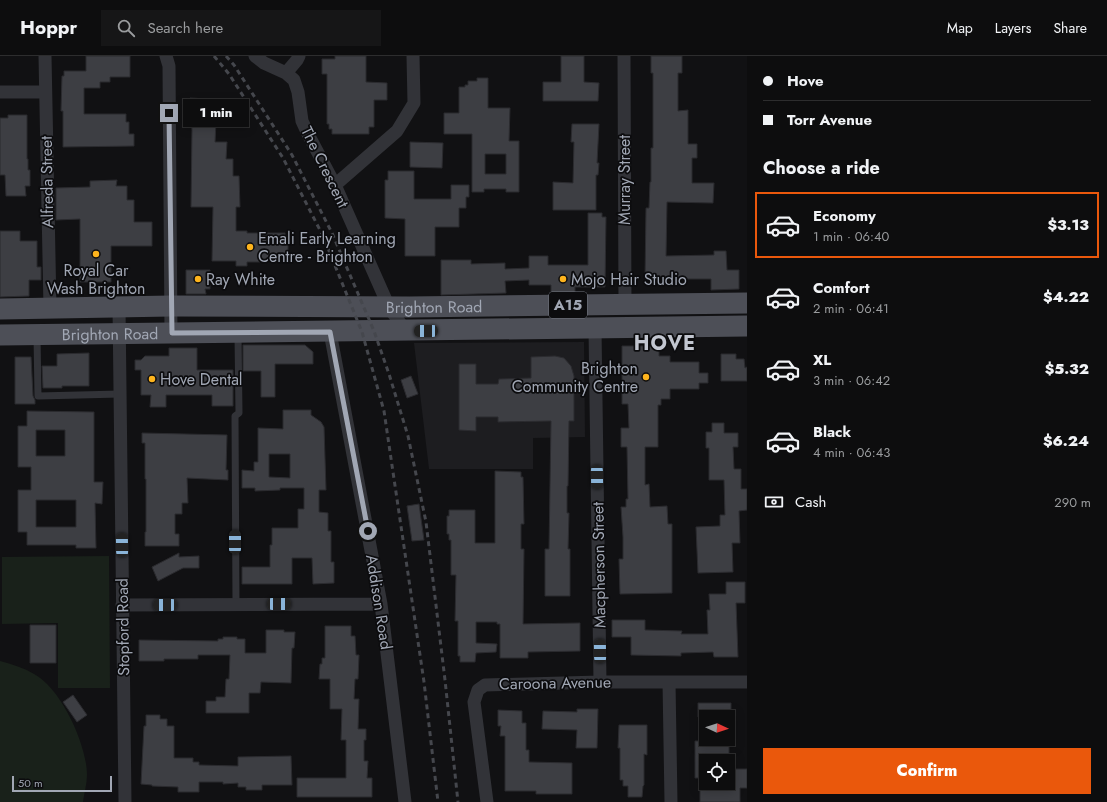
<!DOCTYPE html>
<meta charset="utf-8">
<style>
body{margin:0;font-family:Jost,sans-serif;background:#161617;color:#f1f3f6;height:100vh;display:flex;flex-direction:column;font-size:15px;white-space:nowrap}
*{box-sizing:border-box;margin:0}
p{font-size:13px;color:#9a9c9e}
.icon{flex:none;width:22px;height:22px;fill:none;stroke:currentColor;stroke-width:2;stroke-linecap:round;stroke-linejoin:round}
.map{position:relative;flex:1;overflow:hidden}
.side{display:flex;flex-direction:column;background:#0d0d0e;width:360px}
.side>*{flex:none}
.banner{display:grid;align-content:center;height:88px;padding:0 16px;background:#0d0d0e}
.needle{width:26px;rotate:93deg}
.tools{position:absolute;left:699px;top:654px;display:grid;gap:8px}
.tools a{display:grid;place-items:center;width:36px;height:36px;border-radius:0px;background:#0d0d0e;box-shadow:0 2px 10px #0003,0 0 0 1px #2d2d2e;font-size:20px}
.scale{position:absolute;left:12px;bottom:10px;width:100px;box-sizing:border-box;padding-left:4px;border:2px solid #a1a7b4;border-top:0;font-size:11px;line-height:14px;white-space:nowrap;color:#a1a7b4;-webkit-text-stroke:3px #0c0c0e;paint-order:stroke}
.end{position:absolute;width:18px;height:18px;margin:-9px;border:5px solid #a1a7b4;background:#111;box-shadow:0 0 0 2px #111}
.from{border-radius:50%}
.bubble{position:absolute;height:28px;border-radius:0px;background:#0d0d0e;box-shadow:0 2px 10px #0003,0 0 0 1px #2d2d2e;font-size:13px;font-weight:800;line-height:28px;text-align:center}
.car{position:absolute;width:12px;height:24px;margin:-12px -6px;border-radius:5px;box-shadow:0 0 3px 1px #0007;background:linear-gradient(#222 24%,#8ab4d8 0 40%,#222 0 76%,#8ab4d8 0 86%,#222 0)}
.banner b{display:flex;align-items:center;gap:14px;height:38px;font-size:15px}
.banner b+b{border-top:1px solid #2d2d2e}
.banner i{width:10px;height:10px;background:#f1f3f6}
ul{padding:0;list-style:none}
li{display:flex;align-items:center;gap:12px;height:66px;margin:0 8px 6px;padding:0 8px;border:2px solid transparent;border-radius:0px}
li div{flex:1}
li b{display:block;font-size:15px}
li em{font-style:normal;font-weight:800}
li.active{border-color:#ea580c}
li>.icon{width:36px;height:36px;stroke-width:1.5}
h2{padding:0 16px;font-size:18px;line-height:48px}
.pay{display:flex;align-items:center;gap:10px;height:44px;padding:0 16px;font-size:15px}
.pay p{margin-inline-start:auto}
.cta{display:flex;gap:8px;margin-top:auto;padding:8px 16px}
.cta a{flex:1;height:46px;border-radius:0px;background:#ea580c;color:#fff;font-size:16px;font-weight:800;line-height:46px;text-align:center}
header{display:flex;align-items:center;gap:24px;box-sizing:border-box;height:56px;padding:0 20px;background:#0d0d0e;border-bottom:1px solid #2d2d2e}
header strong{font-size:19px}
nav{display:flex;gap:22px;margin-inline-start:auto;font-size:14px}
.search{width:280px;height:36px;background:#161617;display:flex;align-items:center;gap:10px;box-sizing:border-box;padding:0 14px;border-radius:0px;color:#9a9c9e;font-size:15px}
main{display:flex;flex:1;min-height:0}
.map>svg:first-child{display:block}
.built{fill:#1d1d20}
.green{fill:#19211a}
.building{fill:#3d3e43;stroke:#2b2b2f;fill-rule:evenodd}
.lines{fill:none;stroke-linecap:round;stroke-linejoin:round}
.lane{stroke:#323338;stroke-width:7}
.street{stroke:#323338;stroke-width:13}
.primary{stroke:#4d4f57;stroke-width:21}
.rail{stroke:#45474d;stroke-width:3;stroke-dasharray:5 4;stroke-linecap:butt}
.route{stroke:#a1a7b4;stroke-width:5}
.poi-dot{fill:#feb41d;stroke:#0c0c0e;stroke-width:1.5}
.labels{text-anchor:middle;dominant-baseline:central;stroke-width:3.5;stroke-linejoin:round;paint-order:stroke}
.shield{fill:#0c0c0e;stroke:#747882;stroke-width:1}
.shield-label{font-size:15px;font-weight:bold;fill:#a1a7b4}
.street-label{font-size:16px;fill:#a1a7b4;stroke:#0c0c0e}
.poi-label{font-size:16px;fill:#a1a7b4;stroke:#0c0c0e;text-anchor:start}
.district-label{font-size:20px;font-weight:bold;letter-spacing:1px;fill:#c2c6d0;stroke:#0c0c0e}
</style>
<header>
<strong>Hoppr</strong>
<div class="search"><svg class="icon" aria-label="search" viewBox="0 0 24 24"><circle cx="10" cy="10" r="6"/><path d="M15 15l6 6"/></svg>Search here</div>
<nav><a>Map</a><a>Layers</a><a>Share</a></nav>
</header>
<main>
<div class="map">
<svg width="747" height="746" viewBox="0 0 747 746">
<rect width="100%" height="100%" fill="#111113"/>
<path class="built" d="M584 286 585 381 533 382V413H429L414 287Z"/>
<path class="green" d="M109 500 110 632H58V567L2 568V501Z
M0 605C12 608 24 612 34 618 61 632 87 689 87 719 87 728 84 737 83 746H0Z"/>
<path class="building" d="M86 0H130V21H110V26H100V32H84V58H126V66H129V78H134V90L63 91V55H61L62 20H64V15H86Z
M335 0H366V26L387 27V44H374V71H369V78H332V73H329V68H327V18H322V3H335Z
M561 0H584V26L599 27 598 45H543V26H561Z
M651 0H682V17H678V55L688 54V88H697V102H692V127H714L713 147 667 146 666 200 714 199V195H726L727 214H739V233L711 234V223H645L646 152H649L650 126H651V92H653V17H651Z
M477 22H488V52H510L509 85H519V136H506V133H484V136H472V78H444V57H459V31H465V29H468V25H477ZM485 98H506V118H485Z
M190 42 207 43V47H210V65H216L215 86H227L226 103H233V120H239L240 151H236V175H247V177H285V180H288V201H285V204H261L260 206H247V210H236V205H212L213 151H191L192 74 191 59H189Z
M8 59H27V103H28V114H30V130H25L26 140H6L5 119H0V62H8Z
M572 68H599L597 107H599L598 119H596V154H553V126L573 127 574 86H571Z
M410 86 443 87 442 112 410 111Z
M388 115H414V143H451V129H469V141H466V152H459V171H435V200H405V163L385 162V124H388Z
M117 124 116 130H127V144H134V166H152V190H111V226H80V163L56 164V132L90 131V125Z
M588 157H602V161H606L605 231H575V237H551V229H529V224L505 225 506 237 441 239V204H471V208L505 207V213L529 212V200H548V209H588Z
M0 175H20V185H37V211H41V224H29V240L0 241Z
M186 214H210V233H205L206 238H186Z
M243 289H305L313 296V308H275V341H261V315H243Z
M622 290H659V300H670V306H699V317H708V327H699V333H670V343H661V349H658V391H645V429L649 428 650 451 667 450 668 468H672V537L620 538 619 503H623V481L621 451H626V443H628L627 391H621V372H629L628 348H622Z
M169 292H197V314H233V350H212V339H166V351H150L151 339H141V314H135V304H141L145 300H169Z
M89 297V330H62V332H43L42 310H57V298Z
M721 298H736V303H744L745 312 747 311V325H721Z
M555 300 564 302 571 310 574 320V365H569L568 430H567V457H569L568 493H570V540H545V493H549L551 365 498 366V361H476V375L459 374V308H476V328H498L499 323 531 322V301Z
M15 301H31L33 340 35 344V348H15Z
M411 320 418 338 407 342 401 324Z
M283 354H311V359L321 366 324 371 326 434H319V456L328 457V475H331V506H334V527L313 528 312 502H292V528H242V511H270V489H272V472H298V453H304V432H280V434L255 435V432H242V414L254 415V406H258V372L283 373ZM269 398H290V422L269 421Z
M27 355 94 356V426H103L102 448 95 447 96 492H76V489H27V476H18V434H31V411H18V370H27ZM36 374H65V400H36ZM36 444H76V471H36Z
M712 367H724V377H738V391H733L734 413H741V433H747V454L739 455 740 487H732L733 516 698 517 696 471 720 470V459H725L724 424H709V392H706V376H712Z
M142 377 227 379 226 414H228V424L187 422 188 447H182V458H175V478H179V490H145V476H146V423H145V387H142Z
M495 415 521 416V421H523L524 468H521V493H524L523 568 580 567V595L528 596V602H500V568H497V566H476V587L497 588 496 596 476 597 475 606H460V600H458V565H455L456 519H451V484H449V478H447V460H449V454H475V487H495Z
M419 448 424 484 412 485 407 450Z
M179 497V501L199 500V512H183L158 525 152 511Z
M726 526H745V547H736L738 601H714L713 596 681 597V600L631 599V581H612V564H645V574L682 575 681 578H708L707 554H710L709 538H726Z
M30 569H56V607H30Z
M325 570H351V580H355L356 599H359L358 623H355L354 643H359L358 673H366V684H364V705H368L367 722H372V741H297V722H346V684H341L342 653H330V623H319L320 608H322V602H325Z
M266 574H284V576H295L294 592H292L291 627 261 626 260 637H249V657H206V645H216V641H225L226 623H229L230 599H198V603H164V605H139V584L218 585V583H223V581H237V583H245V597H266Z
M73 639 87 659 77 666 63 646Z
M698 647H731V661H698Z
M577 653H598L597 692H576L577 674 542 673 543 655 577 656Z
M498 654 522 655V667H526V694H529V706L572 707V738H536V735H505V680H500L501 670H498Z
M146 659H160V663H167V670H174V702H193V706H199V709L238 710V701L291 700 292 729H262V734H246V731H238V727L223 728V726H199V736H178V731L152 730V729L141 728 144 670H146Z
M619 669H647V699L644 698V729L643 730 642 741H628V730H623V724H620V692H618Z
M695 685H729V705H706V722H695Z
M728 713H747V732H740V746H700V727H728Z"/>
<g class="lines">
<path class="lane" d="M37 280 38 340 120 338
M236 549 235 360 239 357 238 279"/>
<path class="street" d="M45 0 50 252
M166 0 169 10 171 277
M255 0 264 7 286 17 294 24 298 36 302 65 308 78 335 129 389 251 402 270 410 275
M624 0 625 249
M286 17 297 4 299 0
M0 36H45
M335 129 397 75 414 47 413 0
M119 251 125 746
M595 273 600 626
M330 276 381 548 405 746
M122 549 381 548
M669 626 671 746
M487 746 474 646 478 634 485 629 600 626H747"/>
<g class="primary">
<path id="s1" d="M0 253 171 250 409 251 747 247"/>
<path id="s2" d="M0 279 747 270"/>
</g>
<path class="rail" d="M214 0 229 18 283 102 323 180 362 276 384 355 424 626 438 746
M226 0 234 9 292 99 332 177 374 275 389 318 408 380 426 466 445 624 458 746"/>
</g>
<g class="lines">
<path class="route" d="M169 57 172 277 330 276 368 475"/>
</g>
<g class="poi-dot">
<circle cx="250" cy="191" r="4"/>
<circle cx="96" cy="198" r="4"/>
<circle cx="198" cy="223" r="4"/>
<circle cx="563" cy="223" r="4"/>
<circle cx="646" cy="321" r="4"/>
<circle cx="152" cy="323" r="4"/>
</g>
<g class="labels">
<rect class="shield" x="549" y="236" width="38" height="26" rx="3"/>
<g class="shield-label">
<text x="568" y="249">A15</text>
</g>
<g class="street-label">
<text transform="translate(325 111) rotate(64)">The Crescent</text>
<text transform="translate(624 124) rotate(-90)">Murray Street</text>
<text transform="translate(47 126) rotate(-91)">Alfreda Street</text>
<text stroke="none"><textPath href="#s1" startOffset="434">Brighton Road</textPath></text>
<text stroke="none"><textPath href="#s2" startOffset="110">Brighton Road</textPath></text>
<text transform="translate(599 509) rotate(-91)">Macpherson Street</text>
<text transform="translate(379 546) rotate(81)">Addison Road</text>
<text transform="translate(123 571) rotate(-91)">Stopford Road</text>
<text transform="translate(555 627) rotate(-1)">Caroona Avenue</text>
</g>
<g class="poi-label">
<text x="258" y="182">Emali Early Learning<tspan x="258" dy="18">Centre - Brighton</tspan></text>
<text x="96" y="214" text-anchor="middle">Royal Car<tspan x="96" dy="18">Wash Brighton</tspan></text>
<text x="206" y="223">Ray White</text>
<text x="571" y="223">Mojo Hair Studio</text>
<text x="638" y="312" text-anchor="end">Brighton<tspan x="638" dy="18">Community Centre</tspan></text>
<text x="160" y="323">Hove Dental</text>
</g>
<g class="district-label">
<text x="665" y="287">HOVE</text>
</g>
</g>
</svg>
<div class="tools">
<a><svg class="needle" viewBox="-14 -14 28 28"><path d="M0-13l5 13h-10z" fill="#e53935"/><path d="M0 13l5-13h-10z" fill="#9a9c9e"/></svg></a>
<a><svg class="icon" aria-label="locate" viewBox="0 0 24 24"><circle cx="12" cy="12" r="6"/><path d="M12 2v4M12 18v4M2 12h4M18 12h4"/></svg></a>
</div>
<div class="scale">50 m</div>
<i class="end from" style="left:368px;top:475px"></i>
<i class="end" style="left:169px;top:57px"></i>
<div class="bubble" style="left:183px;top:43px;width:66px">1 min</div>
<i class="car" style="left:426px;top:275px;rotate:269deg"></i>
<i class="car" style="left:597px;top:421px;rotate:179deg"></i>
<i class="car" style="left:235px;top:486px;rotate:0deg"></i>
<i class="car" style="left:122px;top:489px;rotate:359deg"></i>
<i class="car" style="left:279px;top:548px;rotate:90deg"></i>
<i class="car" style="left:165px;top:549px;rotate:270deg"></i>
<i class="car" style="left:600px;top:595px;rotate:359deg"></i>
</div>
<section class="side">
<div class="banner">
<b><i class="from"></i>Hove</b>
<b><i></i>Torr Avenue</b>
</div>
<h2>Choose a ride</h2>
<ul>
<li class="active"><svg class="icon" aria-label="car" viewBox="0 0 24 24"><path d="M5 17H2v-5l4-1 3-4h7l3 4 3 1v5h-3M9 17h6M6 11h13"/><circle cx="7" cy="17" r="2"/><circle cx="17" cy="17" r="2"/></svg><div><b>Economy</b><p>1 min · 06:40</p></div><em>$3.13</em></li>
<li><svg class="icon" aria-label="car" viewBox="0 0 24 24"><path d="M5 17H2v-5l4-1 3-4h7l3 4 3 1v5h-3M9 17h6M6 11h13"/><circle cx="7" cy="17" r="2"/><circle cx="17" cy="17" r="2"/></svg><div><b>Comfort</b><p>2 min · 06:41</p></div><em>$4.22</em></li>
<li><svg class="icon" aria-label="car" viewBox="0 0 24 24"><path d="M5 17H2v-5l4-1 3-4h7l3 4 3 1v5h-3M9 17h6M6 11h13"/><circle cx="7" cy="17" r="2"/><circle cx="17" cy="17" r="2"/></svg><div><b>XL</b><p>3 min · 06:42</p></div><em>$5.32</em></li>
<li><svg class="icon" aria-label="car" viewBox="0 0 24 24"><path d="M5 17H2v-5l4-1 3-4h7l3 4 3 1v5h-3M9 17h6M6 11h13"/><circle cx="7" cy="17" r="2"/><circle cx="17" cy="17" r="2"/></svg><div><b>Black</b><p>4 min · 06:43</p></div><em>$6.24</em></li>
</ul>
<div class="pay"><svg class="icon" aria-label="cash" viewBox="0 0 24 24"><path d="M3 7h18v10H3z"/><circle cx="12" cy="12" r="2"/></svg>Cash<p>290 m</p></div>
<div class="cta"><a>Confirm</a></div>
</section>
</main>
